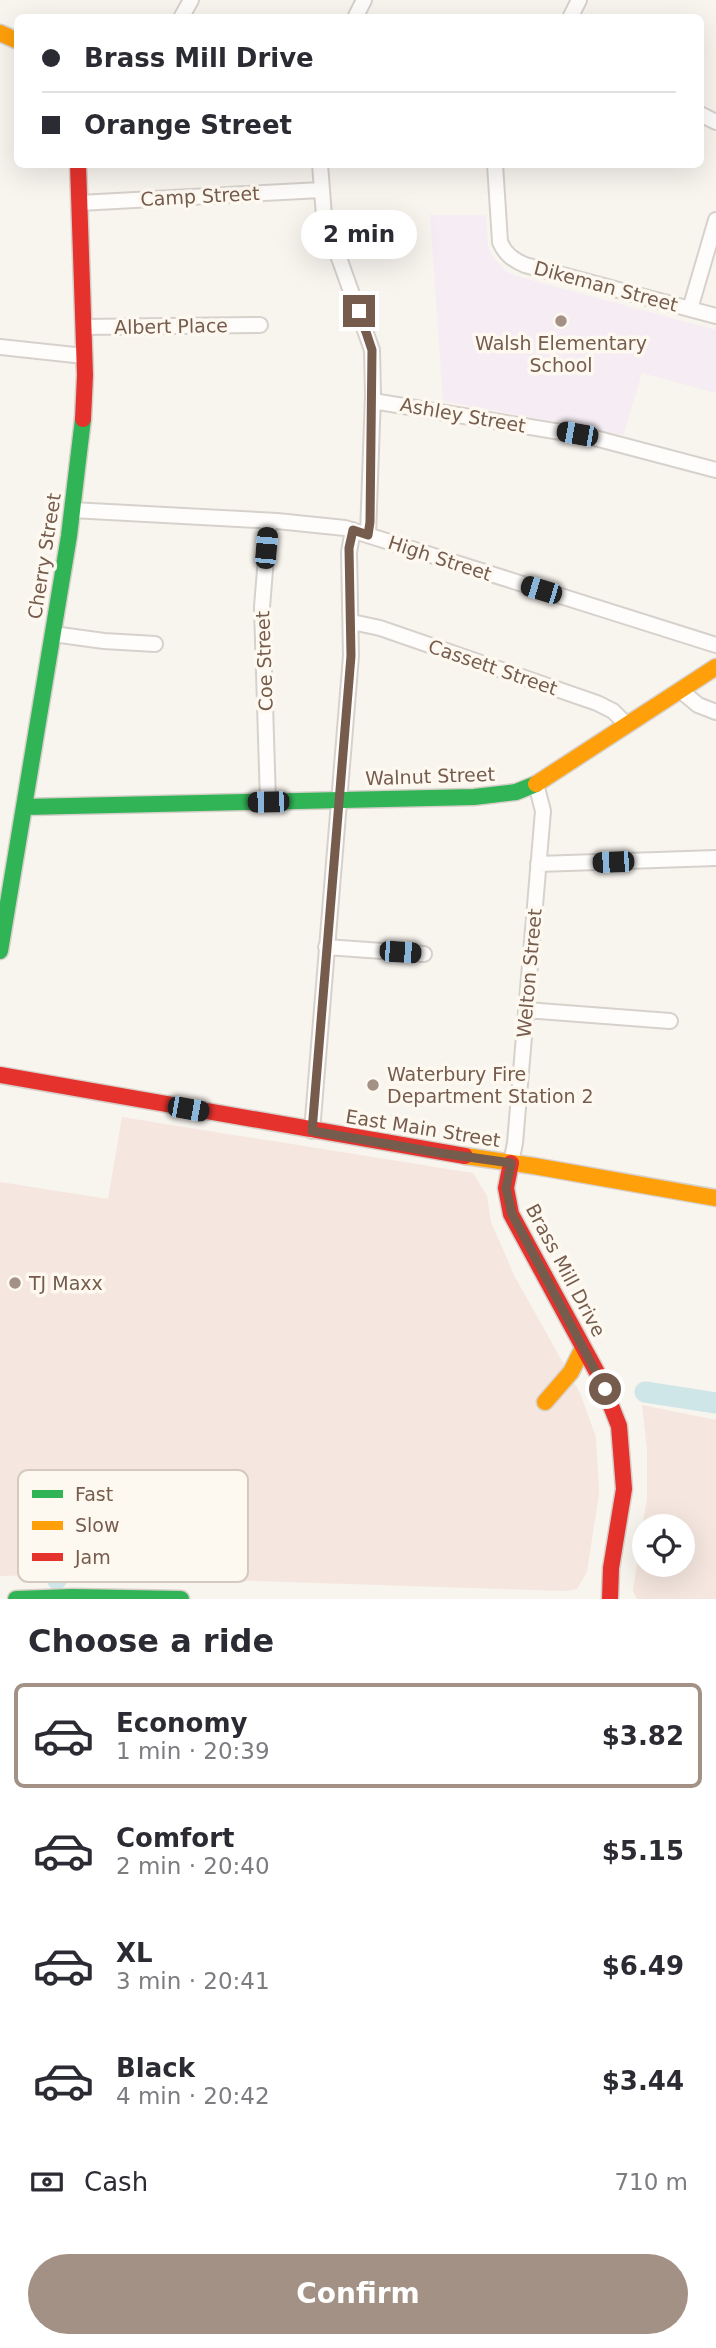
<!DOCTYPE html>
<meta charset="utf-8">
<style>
body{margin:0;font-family:"DejaVu Sans",sans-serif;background:#f7f7f7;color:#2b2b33;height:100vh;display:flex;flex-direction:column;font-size:26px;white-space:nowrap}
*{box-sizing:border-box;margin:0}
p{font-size:23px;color:#7c7c81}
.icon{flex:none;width:38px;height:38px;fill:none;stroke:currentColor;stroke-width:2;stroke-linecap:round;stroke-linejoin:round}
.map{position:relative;height:1599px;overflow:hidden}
.sheet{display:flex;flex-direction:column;background:#fff;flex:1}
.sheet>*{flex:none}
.hud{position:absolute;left:14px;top:14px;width:690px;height:154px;border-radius:10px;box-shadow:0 7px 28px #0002;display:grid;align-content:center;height:154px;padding:0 28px;background:#fff}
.controls{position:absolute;left:632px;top:1514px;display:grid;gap:14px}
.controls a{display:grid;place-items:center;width:63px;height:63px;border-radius:50%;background:#fff;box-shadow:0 7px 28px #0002;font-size:35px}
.end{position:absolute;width:32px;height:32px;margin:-16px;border:9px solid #765c4d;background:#fff;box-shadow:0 0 0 4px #fff}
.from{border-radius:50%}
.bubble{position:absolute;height:49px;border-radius:24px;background:#fff;box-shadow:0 7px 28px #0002;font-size:23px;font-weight:700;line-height:49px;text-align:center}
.car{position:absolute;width:21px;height:42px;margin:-21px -10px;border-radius:9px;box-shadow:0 0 5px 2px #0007;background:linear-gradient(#222 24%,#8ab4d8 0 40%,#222 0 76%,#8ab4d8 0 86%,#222 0)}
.hud b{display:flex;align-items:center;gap:24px;height:66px;font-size:26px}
.hud b+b{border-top:2px solid #e1e1e2}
.hud i{width:18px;height:18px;background:#2b2b33}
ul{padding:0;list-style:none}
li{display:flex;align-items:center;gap:21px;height:105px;margin:0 14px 10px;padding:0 14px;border:4px solid transparent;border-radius:10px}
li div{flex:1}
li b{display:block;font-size:26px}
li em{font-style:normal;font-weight:700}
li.active{border-color:#a49185}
li>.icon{width:63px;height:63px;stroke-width:1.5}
h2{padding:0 28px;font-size:32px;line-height:84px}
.pay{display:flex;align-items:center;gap:18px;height:77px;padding:0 28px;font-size:26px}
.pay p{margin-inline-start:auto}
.cta{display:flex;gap:14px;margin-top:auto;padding:14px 28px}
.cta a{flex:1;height:80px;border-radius:42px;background:#a49185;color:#fff;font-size:28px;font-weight:700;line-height:80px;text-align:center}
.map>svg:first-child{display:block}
.commercial{fill:#f5e7df;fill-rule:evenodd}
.education{fill:#f5ecf4}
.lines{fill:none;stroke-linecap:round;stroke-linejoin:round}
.river{stroke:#cfe6e8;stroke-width:21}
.street-casing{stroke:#d7d1cc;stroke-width:18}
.fast-casing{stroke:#d7d0ca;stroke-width:19}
.slow-casing{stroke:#d7d0ca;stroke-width:19}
.jam-casing{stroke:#d7d0ca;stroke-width:19}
.street{stroke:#fefdfc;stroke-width:14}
.fast{stroke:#30b455;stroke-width:16}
.slow{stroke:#ff9f0a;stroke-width:16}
.jam{stroke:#e5322d;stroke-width:16}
.route{stroke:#765c4d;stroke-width:9}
.poi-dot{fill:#a49185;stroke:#fef9f0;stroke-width:2.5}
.labels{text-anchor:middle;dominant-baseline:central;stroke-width:7;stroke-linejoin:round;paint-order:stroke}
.street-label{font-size:19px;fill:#765c4d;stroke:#fef9f0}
.poi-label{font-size:19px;fill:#765c4d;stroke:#fef9f0;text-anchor:start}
.key{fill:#fef9f0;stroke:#d5cabf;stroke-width:2}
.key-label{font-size:19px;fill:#765c4d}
</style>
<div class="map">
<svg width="716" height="1599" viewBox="0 0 716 1599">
<rect width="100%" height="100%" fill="#f8f4ee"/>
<path class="commercial" d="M122 1117 473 1173 487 1196 491 1222 515 1277 580 1393 596 1437 599 1494 587 1572 577 1589 565 1591 222 1580 132 1581 93 1574 0 1576V1182L108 1199Z
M642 1405 716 1420V1599H637L633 1591 647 1497V1449ZM644 1526H682V1564H644Z"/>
<path class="education" d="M486 215 488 246 493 257 507 272 516 276 716 330V393L642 373 623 435 443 401 430 215Z"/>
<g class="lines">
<path class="river" d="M645 1392 716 1403
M57 1579 72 1552"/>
<defs>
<path id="street" d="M181 18 191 0
M355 18 364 0
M570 18 579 0
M700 114 716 122
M320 164 324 216 372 350 373 395 368 535
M495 164 500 242C505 254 513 260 525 265L716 316
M79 203 321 190
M690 309 716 220
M83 327 260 325
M0 347 84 356
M373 401 591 437 716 470
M72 510 277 521 345 528 716 645
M352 622 380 628 597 703 613 711 627 725
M53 634 104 641 155 644
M680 690 698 705 716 712
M268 802 262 607 269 521
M538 864 716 858
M326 947 424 954
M526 1010 670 1021
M312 1131 351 656 349 552 353 530
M511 1163 515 1143 543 811 536 784"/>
<path id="fast" d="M25 807 474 797 516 792 536 784
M0 951 69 536 83 419
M16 1599 72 1597 181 1599"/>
<path id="slow" d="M0 33 18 41
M536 784 716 667
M465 1156 534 1166 716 1198
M545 1402 571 1372 583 1348"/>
<path id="jam" d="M78 164 85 375 83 419
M0 1075 465 1156
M511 1163 506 1188 511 1214 600 1378 619 1426 624 1489 611 1568 610 1599"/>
</defs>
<use href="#street" class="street-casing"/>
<use href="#fast" class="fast-casing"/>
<use href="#slow" class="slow-casing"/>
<use href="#jam" class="jam-casing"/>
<use href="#street" class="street"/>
<use href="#fast" class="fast"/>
<use href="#slow" class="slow"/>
<use href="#jam" class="jam"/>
</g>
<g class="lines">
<path class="route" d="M359 311 372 350 370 522 368 535 353 530 349 548 351 656 312 1131 440 1153 511 1163 506 1188 512 1214 605 1389"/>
</g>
<g class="poi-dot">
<circle cx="561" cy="321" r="7"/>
<circle cx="373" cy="1085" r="7"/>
<circle cx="15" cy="1283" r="7"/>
</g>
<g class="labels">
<g class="street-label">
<text transform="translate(200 196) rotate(-3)">Camp Street</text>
<text transform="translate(606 286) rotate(15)">Dikeman Street</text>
<text transform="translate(171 326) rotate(-1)">Albert Place</text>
<text transform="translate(463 415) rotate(10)">Ashley Street</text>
<text transform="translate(44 556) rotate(-81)">Cherry Street</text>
<text transform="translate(440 558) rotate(18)">High Street</text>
<text transform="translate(264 661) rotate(-92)">Coe Street</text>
<text transform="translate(493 667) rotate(19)">Cassett Street</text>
<text transform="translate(430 776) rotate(-2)">Walnut Street</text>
<text transform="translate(529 973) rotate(-85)">Welton Street</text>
<text transform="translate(423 1128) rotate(9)">East Main Street</text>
<text transform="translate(566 1270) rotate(62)">Brass Mill Drive</text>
</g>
<g class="poi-label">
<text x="561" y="343" text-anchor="middle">Walsh Elementary<tspan x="561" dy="22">School</tspan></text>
<text x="387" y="1074">Waterbury Fire<tspan x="387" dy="22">Department Station 2</tspan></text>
<text x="29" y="1283">TJ Maxx</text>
</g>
</g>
<rect x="18" y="1470" width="230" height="112" rx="10" class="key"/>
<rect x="32" y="1490" width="31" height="8" fill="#30b455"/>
<rect x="32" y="1521" width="31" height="9" fill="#ff9f0a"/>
<rect x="32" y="1553" width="31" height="8" fill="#e5322d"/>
<g class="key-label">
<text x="75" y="1501">Fast</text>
<text x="75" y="1532">Slow</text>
<text x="75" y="1564">Jam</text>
</g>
</svg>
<div class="controls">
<a><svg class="icon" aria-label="locate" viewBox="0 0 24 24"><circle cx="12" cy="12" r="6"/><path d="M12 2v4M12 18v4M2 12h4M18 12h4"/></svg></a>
</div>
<i class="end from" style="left:605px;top:1389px"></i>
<i class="end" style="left:359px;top:311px"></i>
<div class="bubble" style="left:301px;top:210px;width:116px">2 min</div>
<i class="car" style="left:577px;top:434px;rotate:280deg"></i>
<i class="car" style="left:266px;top:548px;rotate:5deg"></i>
<i class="car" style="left:541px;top:590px;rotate:287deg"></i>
<i class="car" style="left:268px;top:802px;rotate:269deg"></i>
<i class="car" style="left:613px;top:862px;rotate:268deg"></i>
<i class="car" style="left:400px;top:952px;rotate:94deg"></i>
<i class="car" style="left:188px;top:1109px;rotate:100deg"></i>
<div class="hud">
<b><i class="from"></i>Brass Mill Drive</b>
<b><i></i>Orange Street</b>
</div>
</div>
<section class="sheet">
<h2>Choose a ride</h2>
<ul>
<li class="active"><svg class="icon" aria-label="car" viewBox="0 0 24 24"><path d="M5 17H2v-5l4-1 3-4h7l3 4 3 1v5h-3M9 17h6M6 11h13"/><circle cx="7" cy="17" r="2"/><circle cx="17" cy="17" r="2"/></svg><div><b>Economy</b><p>1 min · 20:39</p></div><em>$3.82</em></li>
<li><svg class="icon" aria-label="car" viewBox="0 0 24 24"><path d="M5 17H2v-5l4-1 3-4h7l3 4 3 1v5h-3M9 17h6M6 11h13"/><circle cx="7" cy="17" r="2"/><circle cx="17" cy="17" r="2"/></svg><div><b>Comfort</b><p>2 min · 20:40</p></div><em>$5.15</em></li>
<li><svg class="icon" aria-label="car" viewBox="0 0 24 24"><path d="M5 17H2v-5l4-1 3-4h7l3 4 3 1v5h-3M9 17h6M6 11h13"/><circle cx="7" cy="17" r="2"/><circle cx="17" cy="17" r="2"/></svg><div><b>XL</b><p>3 min · 20:41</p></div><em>$6.49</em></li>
<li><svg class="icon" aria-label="car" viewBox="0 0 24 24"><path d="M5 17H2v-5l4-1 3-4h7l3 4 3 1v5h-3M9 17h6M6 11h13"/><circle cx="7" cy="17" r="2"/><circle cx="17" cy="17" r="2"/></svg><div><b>Black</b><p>4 min · 20:42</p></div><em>$3.44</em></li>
</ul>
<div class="pay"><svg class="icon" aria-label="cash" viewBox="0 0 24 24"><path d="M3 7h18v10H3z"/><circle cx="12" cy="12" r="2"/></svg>Cash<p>710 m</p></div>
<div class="cta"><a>Confirm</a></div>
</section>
